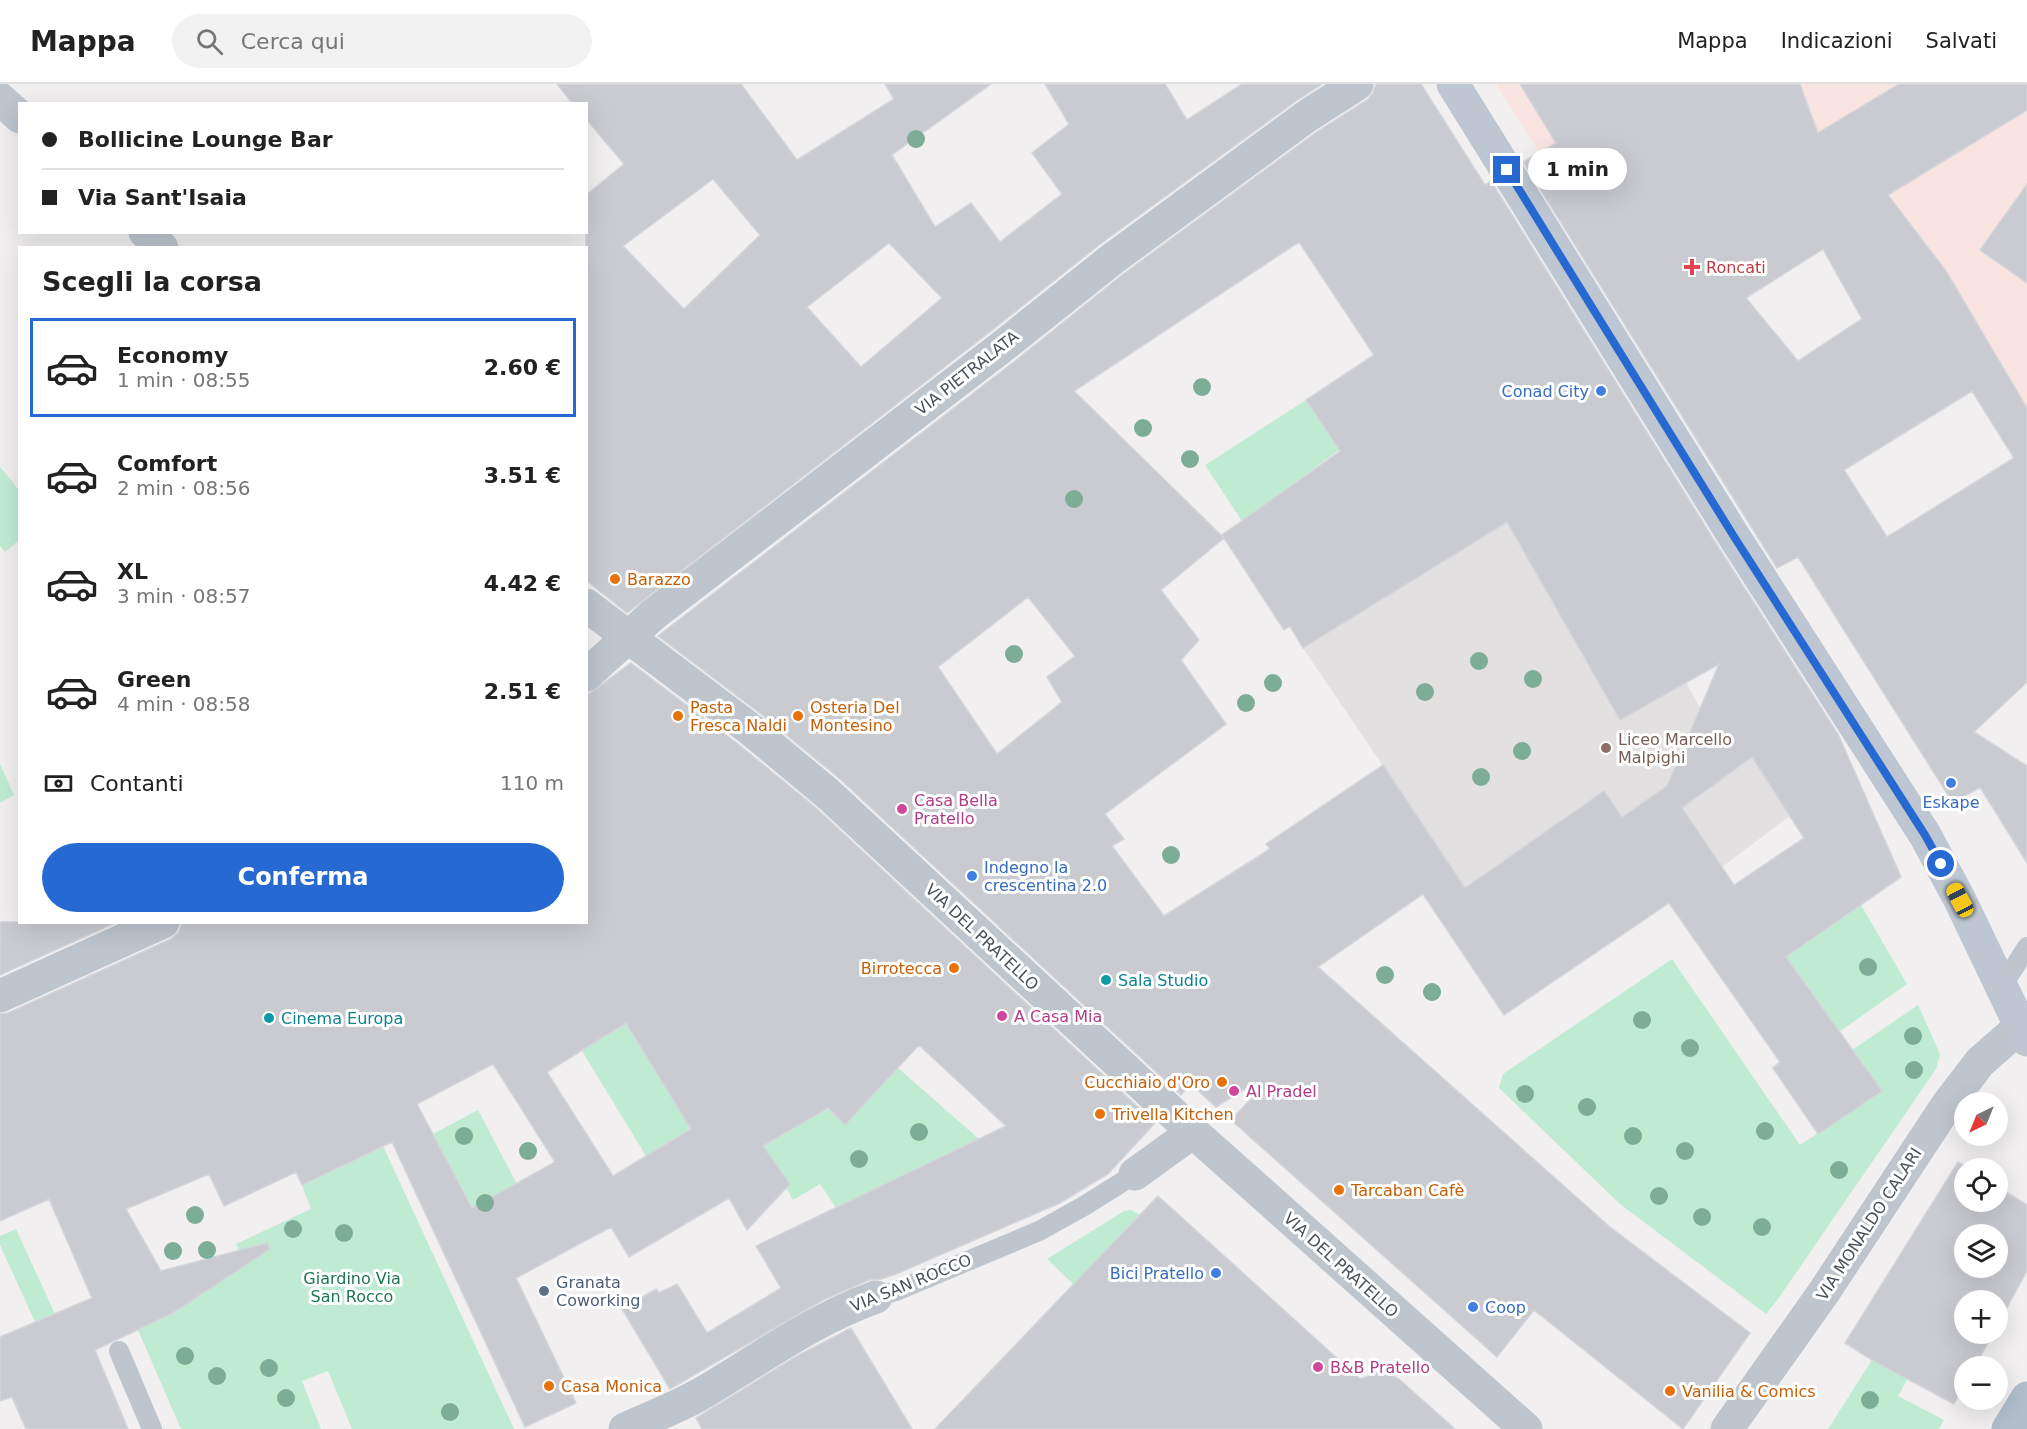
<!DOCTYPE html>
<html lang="it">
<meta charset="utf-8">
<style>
body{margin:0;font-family:"DejaVu Sans",sans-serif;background:#f2f2f2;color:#222;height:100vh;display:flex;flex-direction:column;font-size:22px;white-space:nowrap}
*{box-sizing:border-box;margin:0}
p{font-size:20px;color:#767676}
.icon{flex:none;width:33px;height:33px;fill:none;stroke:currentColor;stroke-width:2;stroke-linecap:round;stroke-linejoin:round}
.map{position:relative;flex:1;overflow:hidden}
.details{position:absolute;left:18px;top:162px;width:570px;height:678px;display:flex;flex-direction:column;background:#fff;border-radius:0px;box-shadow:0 6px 24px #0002}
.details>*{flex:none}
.top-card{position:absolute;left:18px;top:18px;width:570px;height:132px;border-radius:0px;box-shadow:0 6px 24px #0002;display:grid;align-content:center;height:132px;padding:0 24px;background:#fff}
.needle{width:39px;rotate:223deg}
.tools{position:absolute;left:1954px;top:1008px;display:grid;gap:12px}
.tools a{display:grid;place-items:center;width:54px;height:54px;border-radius:50%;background:#fff;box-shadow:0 6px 24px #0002;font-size:30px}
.end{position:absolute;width:27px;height:27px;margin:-14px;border:8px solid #2769d2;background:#fff;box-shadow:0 0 0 3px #fff}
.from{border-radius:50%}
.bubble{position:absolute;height:42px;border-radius:21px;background:#fff;box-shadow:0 6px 24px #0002;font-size:20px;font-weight:700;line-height:42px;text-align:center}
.car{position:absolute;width:18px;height:36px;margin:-18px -9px;border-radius:8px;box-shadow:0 0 4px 2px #0007;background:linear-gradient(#f5c518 24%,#345 0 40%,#f5c518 0 76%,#345 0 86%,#f5c518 0)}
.top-card b{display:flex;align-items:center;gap:21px;height:57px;font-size:22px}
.top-card b+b{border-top:2px solid #e0e0e0}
.top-card i{width:15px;height:15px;background:#222}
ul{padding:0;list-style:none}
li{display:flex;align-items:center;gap:18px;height:99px;margin:0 12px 9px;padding:0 12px;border:3px solid transparent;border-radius:0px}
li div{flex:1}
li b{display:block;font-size:22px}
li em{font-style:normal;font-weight:700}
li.active{border-color:#2769d2}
li>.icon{width:54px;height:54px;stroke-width:1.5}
h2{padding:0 24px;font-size:27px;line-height:72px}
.pay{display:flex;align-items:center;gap:15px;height:66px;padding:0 24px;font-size:22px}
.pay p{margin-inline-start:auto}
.action{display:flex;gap:12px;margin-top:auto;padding:12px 24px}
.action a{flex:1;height:69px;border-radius:36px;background:#2769d2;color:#fff;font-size:24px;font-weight:700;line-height:69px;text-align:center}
header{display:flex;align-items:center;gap:36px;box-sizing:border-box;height:84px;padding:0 30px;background:#fff;border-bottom:2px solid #e0e0e0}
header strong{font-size:28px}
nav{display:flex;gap:33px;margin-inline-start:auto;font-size:21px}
.search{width:420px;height:54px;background:#f2f2f2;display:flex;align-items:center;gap:15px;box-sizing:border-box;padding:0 21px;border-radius:33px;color:#767676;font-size:22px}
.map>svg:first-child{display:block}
.education{fill:#e2e0e0}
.medical{fill:#f9e4e1}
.green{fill:#c0ebd3}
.building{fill:#c9cbd1;stroke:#d3d5da;stroke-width:1.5;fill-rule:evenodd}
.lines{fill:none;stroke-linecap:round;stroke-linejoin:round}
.lane{stroke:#bec5cd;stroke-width:20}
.street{stroke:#bec5cd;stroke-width:33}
.secondary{stroke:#bec6d1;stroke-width:33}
.primary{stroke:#b0bdcb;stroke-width:33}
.tree{fill:#7dac97}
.route{stroke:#2769d2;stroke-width:8}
.health-dot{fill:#e0444e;stroke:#fff;stroke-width:2}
.shop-dot{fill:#3f7fe0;stroke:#fff;stroke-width:2}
.food-dot{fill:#e8710a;stroke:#fff;stroke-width:2}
.education-dot{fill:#8d6e63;stroke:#fff;stroke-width:2}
.hotel-dot{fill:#d1479c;stroke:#fff;stroke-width:2}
.culture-dot{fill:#0f9aa8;stroke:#fff;stroke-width:2}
.service-dot{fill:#5c6f8a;stroke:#fff;stroke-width:2}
.labels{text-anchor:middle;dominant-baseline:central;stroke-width:6;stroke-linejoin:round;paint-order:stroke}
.health-label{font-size:16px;fill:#be3a42;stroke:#fff;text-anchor:start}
.street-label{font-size:16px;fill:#48515b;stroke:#fff}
.shop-label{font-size:16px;fill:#366cbe;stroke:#fff;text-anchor:end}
.food-label{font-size:16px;fill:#c56008;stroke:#fff;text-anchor:start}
.education-label{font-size:16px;fill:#785e54;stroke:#fff;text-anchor:start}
.hotel-label{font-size:16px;fill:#b23c85;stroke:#fff;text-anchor:start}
.culture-label{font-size:16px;fill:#0d838f;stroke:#fff;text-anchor:start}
.park-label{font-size:16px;fill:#1e764f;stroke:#fff}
.service-label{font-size:16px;fill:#4e5e75;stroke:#fff;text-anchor:start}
</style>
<header>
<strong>Mappa</strong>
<div class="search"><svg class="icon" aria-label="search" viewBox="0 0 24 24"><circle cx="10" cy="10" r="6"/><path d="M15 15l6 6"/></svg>Cerca qui</div>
<nav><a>Mappa</a><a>Indicazioni</a><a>Salvati</a></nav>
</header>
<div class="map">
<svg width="2027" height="1345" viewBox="0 0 2027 1345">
<rect width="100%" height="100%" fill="#f1efef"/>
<path class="education" d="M1561 405 1686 598 1712 646 1797 598 1853 684 1722 783 1504 931 1423 811 1455 788 1303 564Z"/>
<path class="medical" d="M1496 0H2027V333L1888 111 1657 254Z"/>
<path class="green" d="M1306 316 1339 366 1242 437 1205 381Z
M0 383 19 406V456L5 468 0 462Z
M0 680 14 711 0 719Z
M1861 821 1907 900 1839 948 1786 873Z
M1672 875 1800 1061 1881 1007 1852 966 1918 921 1940 970 1936 985 1778 1215 1766 1230 1620 1120 1499 1004 1503 990Z
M588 877 691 1045 646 1072 582 967 616 945 579 882Z
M898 984 979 1055 836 1124 820 1100 793 1116 762 1063 784 1050 777 1038 816 1015 844 1039Z
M478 1026 517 1100 483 1144 433 1050Z
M383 1062 514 1345H352L328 1287 302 1297 321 1345H181L138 1246 173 1229 245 1182 236 1160 311 1125 302 1101Z
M1131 1126 1140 1131 1074 1201 1047 1175 1124 1127Z
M16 1145 55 1230 35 1238 0 1161V1152Z
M1872 1276 1908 1294 1898 1312 1944 1336 1939 1345H1828Z"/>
<path class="building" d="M557 0H741L797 76 894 15 885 0H991L892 71 935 143 971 119 1000 158 1062 110 1032 69 1069 40 1045 0H1165L1187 36 1242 0H1322L1296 17 1099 161 991 247 627 529 586 496V111L624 80 586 35V20H573ZM713 95 760 151 684 225 623 162ZM889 159 942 214 861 283 807 223Z
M1376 0H1421L1485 101 1491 97 1717 461 1838 650 1901 793 1786 873 1882 1007 1818 1050 1773 984 1780 978 1669 819 1504 931 1423 810 1318 883 1610 1143 1750 1249 1683 1345 1534 1226 1497 1273 1231 1036 1261 1004 1256 998 1216 1023 1191 1000 1181 1011 840 695 761 630 658 552 1015 277 1122 191 1318 47 1367 16 1373 9ZM1299 158 1374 271 1306 316 1340 367 1222 451 1284 546 1290 542 1303 564 1507 438 1620 636 1719 580 1667 702 1622 733 1604 707 1465 804 1383 681 1266 760 1270 765 1164 832 1112 762 1124 755 1105 730 1226 640 1181 576 1199 556 1161 506 1224 454 1074 307ZM1028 513 1075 572 1047 593 1062 618 997 670 938 583ZM1752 673 1804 754 1734 801 1682 724Z
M1520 0H1800L1818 49 1899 0H2027V26L1888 111 1946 187 2027 324V598L1974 648 2027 682V779L1980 703 1953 719 1798 473 1777 484 1523 78 1556 59ZM1823 165 1862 235 1798 277 1746 214ZM1972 307 2014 374 1887 453 1844 386Z
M2027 100V199L1980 166Z
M631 579 738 660 815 723 1155 1039 1108 1090 1060 1119 896 1190 881 1195 869 1196 823 1216 670 1305 622 1225 656 1205 659 1209 677 1200 707 1249 781 1204 756 1162 1006 1042 919 961 845 1041 828 1024 763 1062 790 1100 747 1146 729 1114 629 1173 611 1143 516 1194 576 1319 525 1343 392 1058 302 1101 296 1088 224 1122 209 1090 126 1125 161 1187 267 1159 270 1165 173 1229 95 1266 128 1345H26L12 1313 0 1317V1253L92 1214 49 1115 0 1137V930L8 929 171 855 179 848 182 838H586V612ZM626 939 691 1045 613 1092 547 988ZM493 980 555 1078 472 1124 417 1020Z
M0 838H117L0 891Z
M1958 1078 1969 1084H1965V1118H1998V1103L2027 1121V1187L1998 1240V1216H1965V1250H1993L1975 1282H1965V1300L1954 1320 1872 1276 1845 1259ZM1965 1150H1998V1184H1965Z
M1158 1112 1360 1295 1380 1288 1390 1290 1399 1295 1455 1345H935Z
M851 1244 912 1345H702L696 1334 797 1272Z"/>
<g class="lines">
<path class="lane" d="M2001 904 2027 863
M876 1213 896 1207 1039 1147 1084 1122 1135 1090
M119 1267 152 1345"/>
<path class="street" d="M0 15 20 33
M145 148 162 164
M586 521 750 645 827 709 1193 1048 1526 1345
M586 591 654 530 1003 262 1111 176 1307 32 1357 0
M0 912 163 838
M1135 1090 1193 1048
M625 1345C651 1333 679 1323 704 1308 760 1275 814 1235 876 1213
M1727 1345 1824 1208 1947 1021 1980 978 2020 943"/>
<path class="secondary" d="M1453 0 1733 451 1925 751 1960 816 2027 956"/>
<path class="primary" d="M2008 1345 2027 1314"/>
</g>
<g class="tree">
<circle cx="916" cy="55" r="9"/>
<circle cx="1202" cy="303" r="9"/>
<circle cx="1143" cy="344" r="9"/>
<circle cx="1190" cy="375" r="9"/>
<circle cx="1074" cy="415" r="9"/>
<circle cx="1014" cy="570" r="9"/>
<circle cx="1479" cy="577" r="9"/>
<circle cx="1533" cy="595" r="9"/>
<circle cx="1273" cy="599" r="9"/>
<circle cx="1425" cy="608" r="9"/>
<circle cx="1246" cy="619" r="9"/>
<circle cx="1522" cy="667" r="9"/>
<circle cx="1481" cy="693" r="9"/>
<circle cx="1171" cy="771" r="9"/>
<circle cx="1868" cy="883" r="9"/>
<circle cx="1385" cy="891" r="9"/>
<circle cx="1432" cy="908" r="9"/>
<circle cx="1642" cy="936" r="9"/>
<circle cx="1913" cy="952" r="9"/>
<circle cx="1690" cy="964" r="9"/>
<circle cx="1914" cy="986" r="9"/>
<circle cx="1525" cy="1010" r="9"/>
<circle cx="1587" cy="1023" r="9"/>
<circle cx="1765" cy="1047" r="9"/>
<circle cx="919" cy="1048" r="9"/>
<circle cx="464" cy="1052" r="9"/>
<circle cx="1633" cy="1052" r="9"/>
<circle cx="528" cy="1067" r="9"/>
<circle cx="1685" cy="1067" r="9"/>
<circle cx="859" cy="1075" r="9"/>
<circle cx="1839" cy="1086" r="9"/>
<circle cx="1659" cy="1112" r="9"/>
<circle cx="485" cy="1119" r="9"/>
<circle cx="195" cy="1131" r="9"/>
<circle cx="1702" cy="1133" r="9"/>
<circle cx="1762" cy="1143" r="9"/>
<circle cx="293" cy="1145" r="9"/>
<circle cx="344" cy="1149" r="9"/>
<circle cx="207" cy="1166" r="9"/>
<circle cx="173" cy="1167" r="9"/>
<circle cx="185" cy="1272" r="9"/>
<circle cx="269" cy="1284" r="9"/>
<circle cx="217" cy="1292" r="9"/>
<circle cx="286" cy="1314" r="9"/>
<circle cx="1870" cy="1316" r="9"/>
<circle cx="450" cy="1328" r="9"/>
</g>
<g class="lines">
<path class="route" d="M1507 86 1733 451 1925 751 1941 780"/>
</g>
<path class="health-dot" d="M1689 174h6v6h6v6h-6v6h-6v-6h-6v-6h6z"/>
<g class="shop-dot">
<circle cx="1601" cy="307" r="6"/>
<circle cx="1951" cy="699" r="6"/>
<circle cx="972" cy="792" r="6"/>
<circle cx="1216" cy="1189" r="6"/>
<circle cx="1473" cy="1223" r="6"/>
</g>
<g class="food-dot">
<circle cx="615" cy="495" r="6"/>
<circle cx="678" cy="632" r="6"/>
<circle cx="798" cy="632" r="6"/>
<circle cx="954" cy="884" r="6"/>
<circle cx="1222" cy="998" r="6"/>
<circle cx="1100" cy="1030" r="6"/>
<circle cx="1339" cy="1106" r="6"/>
<circle cx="549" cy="1302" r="6"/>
<circle cx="1670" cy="1307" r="6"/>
</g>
<circle class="education-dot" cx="1606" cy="664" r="6"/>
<g class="hotel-dot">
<circle cx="902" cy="725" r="6"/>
<circle cx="1002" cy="932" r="6"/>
<circle cx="1234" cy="1007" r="6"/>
<circle cx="1318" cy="1283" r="6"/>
</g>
<g class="culture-dot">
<circle cx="1106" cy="896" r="6"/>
<circle cx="269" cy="934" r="6"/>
</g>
<circle class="service-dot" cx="544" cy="1207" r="6"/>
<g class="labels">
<g class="health-label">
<text x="1706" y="183">Roncati</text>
</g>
<g class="street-label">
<text transform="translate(967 289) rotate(-38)">VIA PIETRALATA</text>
<text transform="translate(982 853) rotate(43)">VIA DEL PRATELLO</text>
<text transform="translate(1869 1140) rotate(-57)">VIA MONALDO CALARI</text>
<text transform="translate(1341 1181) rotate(42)">VIA DEL PRATELLO</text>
<text transform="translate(911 1199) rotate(-22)">VIA SAN ROCCO</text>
</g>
<g class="shop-label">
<text x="1589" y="307">Conad City</text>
<text x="1951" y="718" text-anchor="middle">Eskape</text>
<text x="984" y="783" text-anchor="start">Indegno la<tspan x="984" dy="18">crescentina 2.0</tspan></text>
<text x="1204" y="1189">Bici Pratello</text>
<text x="1485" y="1223" text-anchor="start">Coop</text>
</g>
<g class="food-label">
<text x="627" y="495">Barazzo</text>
<text x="690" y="623">Pasta<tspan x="690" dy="18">Fresca Naldi</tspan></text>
<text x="810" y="623">Osteria Del<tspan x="810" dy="18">Montesino</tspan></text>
<text x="942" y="884" text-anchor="end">Birrotecca</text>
<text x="1210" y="998" text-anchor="end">Cucchiaio d'Oro</text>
<text x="1112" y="1030">Trivella Kitchen</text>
<text x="1351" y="1106">Tarcaban Cafè</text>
<text x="561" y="1302">Casa Monica</text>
<text x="1682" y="1307">Vanilia &amp; Comics</text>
</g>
<g class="education-label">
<text x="1618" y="655">Liceo Marcello<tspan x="1618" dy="18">Malpighi</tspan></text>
</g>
<g class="hotel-label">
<text x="914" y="716">Casa Bella<tspan x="914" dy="18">Pratello</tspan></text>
<text x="1014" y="932">A Casa Mia</text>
<text x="1246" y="1007">Al Pradel</text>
<text x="1330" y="1283">B&amp;B Pratello</text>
</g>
<g class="culture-label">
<text x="1118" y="896">Sala Studio</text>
<text x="281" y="934">Cinema Europa</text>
</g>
<g class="park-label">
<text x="352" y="1194">Giardino Via<tspan x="352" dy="18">San Rocco</tspan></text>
</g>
<g class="service-label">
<text x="556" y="1198">Granata<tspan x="556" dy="18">Coworking</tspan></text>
</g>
</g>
</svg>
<div class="tools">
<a><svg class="needle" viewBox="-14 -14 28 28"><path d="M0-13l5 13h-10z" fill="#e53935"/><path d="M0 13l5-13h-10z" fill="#767676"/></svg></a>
<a><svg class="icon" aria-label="locate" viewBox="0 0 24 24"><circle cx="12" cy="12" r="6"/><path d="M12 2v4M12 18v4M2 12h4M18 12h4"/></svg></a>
<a><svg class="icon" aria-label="layers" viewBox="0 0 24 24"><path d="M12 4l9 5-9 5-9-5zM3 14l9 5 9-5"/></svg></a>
<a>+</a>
<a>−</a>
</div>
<i class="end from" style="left:1941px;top:780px"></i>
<i class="end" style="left:1507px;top:86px"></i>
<div class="bubble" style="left:1528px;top:64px;width:99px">1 min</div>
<i class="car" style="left:1960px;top:816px;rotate:332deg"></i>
<div class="top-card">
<b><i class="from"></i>Bollicine Lounge Bar</b>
<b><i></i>Via Sant'Isaia</b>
</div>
<section class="details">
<h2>Scegli la corsa</h2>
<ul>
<li class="active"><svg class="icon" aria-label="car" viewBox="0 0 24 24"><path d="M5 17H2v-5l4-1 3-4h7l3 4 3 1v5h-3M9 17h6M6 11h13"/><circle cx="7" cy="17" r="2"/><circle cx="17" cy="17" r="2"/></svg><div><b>Economy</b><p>1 min · 08:55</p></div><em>2.60 €</em></li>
<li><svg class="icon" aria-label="car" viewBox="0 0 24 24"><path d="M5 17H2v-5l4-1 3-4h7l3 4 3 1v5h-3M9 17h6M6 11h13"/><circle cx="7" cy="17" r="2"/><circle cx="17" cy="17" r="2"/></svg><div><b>Comfort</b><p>2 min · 08:56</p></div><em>3.51 €</em></li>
<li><svg class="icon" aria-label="car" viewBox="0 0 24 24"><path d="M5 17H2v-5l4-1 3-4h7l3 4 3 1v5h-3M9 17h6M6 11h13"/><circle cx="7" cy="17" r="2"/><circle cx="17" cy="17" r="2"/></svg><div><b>XL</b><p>3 min · 08:57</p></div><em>4.42 €</em></li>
<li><svg class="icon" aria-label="car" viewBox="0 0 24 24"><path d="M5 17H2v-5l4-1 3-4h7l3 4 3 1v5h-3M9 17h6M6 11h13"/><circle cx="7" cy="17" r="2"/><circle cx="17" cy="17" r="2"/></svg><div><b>Green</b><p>4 min · 08:58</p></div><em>2.51 €</em></li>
</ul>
<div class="pay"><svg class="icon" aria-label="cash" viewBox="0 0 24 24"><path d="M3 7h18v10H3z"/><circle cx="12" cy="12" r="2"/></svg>Contanti<p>110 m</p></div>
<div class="action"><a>Conferma</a></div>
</section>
</div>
